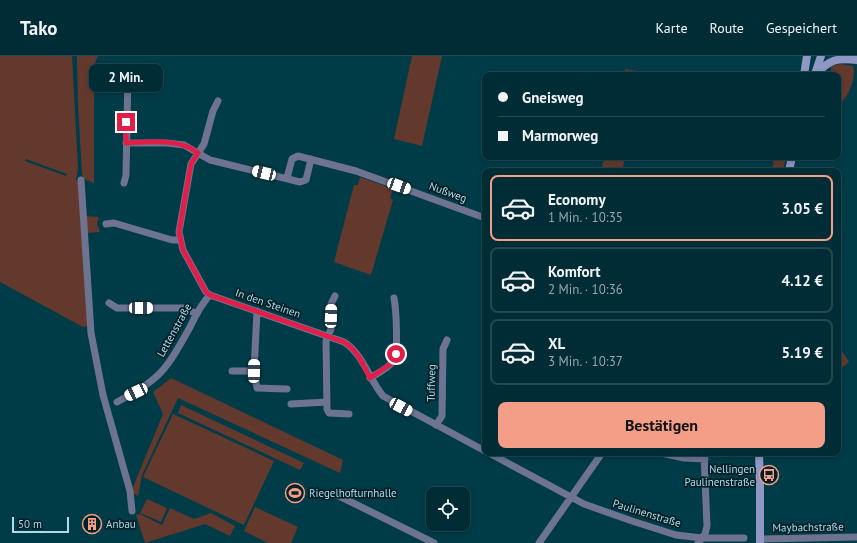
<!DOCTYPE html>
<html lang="de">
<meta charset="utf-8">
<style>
body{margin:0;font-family:"PT Sans",sans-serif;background:#0e3842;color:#f1f3f6;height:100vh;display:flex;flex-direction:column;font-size:15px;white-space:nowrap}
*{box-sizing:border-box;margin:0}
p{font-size:13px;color:#95a7ad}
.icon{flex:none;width:22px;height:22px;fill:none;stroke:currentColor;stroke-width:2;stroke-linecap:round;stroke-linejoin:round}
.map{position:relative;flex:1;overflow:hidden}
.drawer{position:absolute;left:482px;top:112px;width:359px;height:288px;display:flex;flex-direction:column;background:#002c36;border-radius:8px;box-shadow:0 2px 6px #0003,0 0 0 1px #224851}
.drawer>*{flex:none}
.top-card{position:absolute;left:482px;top:16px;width:359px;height:88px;border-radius:8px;box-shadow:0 2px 6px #0003,0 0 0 1px #224851;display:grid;align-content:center;height:88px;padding:0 16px;background:#002c36}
.tools{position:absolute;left:426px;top:431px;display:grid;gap:8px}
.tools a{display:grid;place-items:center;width:44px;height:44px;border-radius:8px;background:#002c36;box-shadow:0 2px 6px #0003,0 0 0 1px #224851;font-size:20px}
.scale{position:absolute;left:12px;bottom:10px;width:57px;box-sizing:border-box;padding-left:4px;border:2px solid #aedbe8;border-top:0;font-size:11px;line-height:14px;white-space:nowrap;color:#aedbe8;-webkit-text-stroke:3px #002028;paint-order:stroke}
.end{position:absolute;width:18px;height:18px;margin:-9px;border:5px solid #e11d48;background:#fff;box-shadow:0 0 0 2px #fff}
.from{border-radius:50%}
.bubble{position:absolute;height:28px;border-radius:8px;background:#002c36;box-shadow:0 2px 6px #0003,0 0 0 1px #224851;font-size:13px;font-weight:700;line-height:28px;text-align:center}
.car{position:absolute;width:12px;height:24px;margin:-12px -6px;border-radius:5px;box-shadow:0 0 3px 1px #0007;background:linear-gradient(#fff 24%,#345 0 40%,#fff 0 76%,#345 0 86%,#fff 0)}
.top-card b{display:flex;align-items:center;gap:14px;height:38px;font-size:15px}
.top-card b+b{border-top:1px solid #224851}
.top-card i{width:10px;height:10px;background:#f1f3f6}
ul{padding:7px 0 0;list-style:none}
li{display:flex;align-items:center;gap:12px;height:66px;margin:0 8px 6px;padding:0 8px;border:2px solid #224851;border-radius:8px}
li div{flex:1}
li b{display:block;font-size:15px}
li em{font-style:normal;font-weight:700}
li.active{border-color:#f49e87}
li>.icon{width:36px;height:36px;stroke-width:1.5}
.button{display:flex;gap:8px;margin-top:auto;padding:8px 16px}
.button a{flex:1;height:46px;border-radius:8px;background:#f49e87;color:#111;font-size:16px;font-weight:700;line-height:46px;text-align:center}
header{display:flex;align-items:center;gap:24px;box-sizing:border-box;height:56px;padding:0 20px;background:#002c36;border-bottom:1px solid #224851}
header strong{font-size:19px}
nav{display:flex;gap:22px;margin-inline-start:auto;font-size:14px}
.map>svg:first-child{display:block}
.green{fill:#64392d;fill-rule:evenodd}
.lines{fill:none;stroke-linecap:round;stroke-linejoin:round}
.minor{stroke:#6e7490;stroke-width:7}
.secondary{stroke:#8f97c4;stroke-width:8}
.route{stroke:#e11d48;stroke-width:5}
.labels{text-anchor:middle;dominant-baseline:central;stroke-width:3.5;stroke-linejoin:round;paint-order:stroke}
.street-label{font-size:11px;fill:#aedbe8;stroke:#002028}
.poi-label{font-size:11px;fill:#aedbe8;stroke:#002028;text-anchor:start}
</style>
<header>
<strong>Tako</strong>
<nav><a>Karte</a><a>Route</a><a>Gespeichert</a></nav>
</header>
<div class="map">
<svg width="857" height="487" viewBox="0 0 857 487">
<rect width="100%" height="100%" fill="#003b48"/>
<path class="green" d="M0 0H72L78 112 76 124 79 127 88 270 83 271 0 226ZM26 103 67 118 66 120 25 105Z
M77 0H98L94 9V127L84 123 82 118 78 50Z
M412 0H442L422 90 394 83Z
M841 8 853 10C857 21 848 42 838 50V19H827L831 15V10Z
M625 13 643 16V19H624Z
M604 101H625L622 115H601Z
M774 101H786L783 115H772Z
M360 121 393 133 390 142 393 144 371 219 334 206 354 129H358Z
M86 160 99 161 97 168 100 176 87 177Z
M838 289 849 306 838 315Z
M171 322 343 404 340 417 178 342 142 419 138 440 131 436 163 358 153 336Z
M181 349 304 407 300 414 178 357Z
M173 358 274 405 244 469 143 421Z
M147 443 167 452 161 466 140 457Z
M255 451 298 471 291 487H268L244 475Z
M170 452 194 463 211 457 235 470 230 480 205 468 145 487 136 459 140 458 162 469Z"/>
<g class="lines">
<path class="minor" d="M218 45 213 55 204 88 191 108 179 176 183 194 206 236 210 239 344 286C363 298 369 323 383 340L485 395
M126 87H167L184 89 210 104 300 126 306 124 311 103
M287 122 292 103 298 100 356 115 485 162
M81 124 91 277 103 339 130 435 132 455
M124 127 126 119 128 17
M106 168 114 167 172 184H179
M335 240 331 248V273L326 285 327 353 329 357 349 358
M109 247 117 252H184L197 258
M257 255 254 315 257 332 287 333
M232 315H254
M370 322C378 317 389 312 393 305 399 297 396 253 394 242
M117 346C160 324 166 314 189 273 195 261 200 249 210 239
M291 348 327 346
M436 369 442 360 443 293 447 284
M489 397 584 448 632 465 676 479 702 482H744
M661 397 684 402 705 403
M337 439 434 487
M760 483 857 481
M539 487 602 397
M698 487 705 478 707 470 704 397"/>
<path class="secondary" d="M815 18 821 0
M804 19 807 0
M816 19C829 3 837 2 857 4
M789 115 792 101
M759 397 760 430V487"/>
</g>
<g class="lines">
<path class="route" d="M126 66V87C149 86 180 82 198 97L191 108 179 176 183 194 206 236 210 239 344 286C358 295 363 308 370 322L392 307 396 298"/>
</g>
<defs>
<symbol id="bus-ring" viewBox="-11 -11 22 22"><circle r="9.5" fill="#002028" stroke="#f49e87" stroke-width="1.5"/><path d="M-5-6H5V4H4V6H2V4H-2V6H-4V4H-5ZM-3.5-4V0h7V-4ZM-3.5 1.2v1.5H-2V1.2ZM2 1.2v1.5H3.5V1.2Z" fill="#f49e87"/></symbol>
<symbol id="stadium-ring" viewBox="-11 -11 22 22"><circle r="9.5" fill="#002028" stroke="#f49e87" stroke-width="1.5"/><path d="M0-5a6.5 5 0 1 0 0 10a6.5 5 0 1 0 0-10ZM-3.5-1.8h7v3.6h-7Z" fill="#f49e87"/></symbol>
<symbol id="building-ring" viewBox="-11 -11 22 22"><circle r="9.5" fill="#002028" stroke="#f49e87" stroke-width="1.5"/><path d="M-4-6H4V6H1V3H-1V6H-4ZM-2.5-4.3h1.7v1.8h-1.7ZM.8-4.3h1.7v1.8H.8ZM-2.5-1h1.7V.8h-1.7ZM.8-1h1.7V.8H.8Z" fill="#f49e87"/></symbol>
</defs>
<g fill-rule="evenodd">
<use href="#bus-ring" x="758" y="408" width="22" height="22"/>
<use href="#stadium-ring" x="284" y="426" width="22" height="22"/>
<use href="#building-ring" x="81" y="457" width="22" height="22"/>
</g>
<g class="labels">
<g class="street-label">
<text transform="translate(448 136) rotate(20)">Nußweg</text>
<text transform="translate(268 247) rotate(19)">In den Steinen</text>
<text transform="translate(174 274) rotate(-61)">Lettenstraße</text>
<text transform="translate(431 327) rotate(-89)">Tuffweg</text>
<text transform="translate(647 457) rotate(17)">Paulinenstraße</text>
<text transform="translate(808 471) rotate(-1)">Maybachstraße</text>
</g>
<g class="poi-label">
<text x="755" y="413" text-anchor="end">Nellingen<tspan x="755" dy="13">Paulinenstraße</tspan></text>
<text x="309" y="437">Riegelhofturnhalle</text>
<text x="106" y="468">Anbau</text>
</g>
</g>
</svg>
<div class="tools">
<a><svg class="icon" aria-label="locate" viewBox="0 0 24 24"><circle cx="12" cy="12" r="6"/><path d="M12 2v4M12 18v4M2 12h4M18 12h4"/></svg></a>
</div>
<div class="scale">50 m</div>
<i class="end from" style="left:396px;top:298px"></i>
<i class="end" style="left:126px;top:66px"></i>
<div class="bubble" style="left:89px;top:8px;width:74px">2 Min.</div>
<i class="car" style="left:264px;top:117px;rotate:284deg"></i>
<i class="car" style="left:399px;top:130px;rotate:110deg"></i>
<i class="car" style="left:141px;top:252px;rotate:90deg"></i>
<i class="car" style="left:331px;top:260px;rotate:2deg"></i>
<i class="car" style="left:254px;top:315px;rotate:1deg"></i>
<i class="car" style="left:136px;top:336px;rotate:245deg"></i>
<i class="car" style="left:401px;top:351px;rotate:118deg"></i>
<div class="top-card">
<b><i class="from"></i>Gneisweg</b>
<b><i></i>Marmorweg</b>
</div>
<section class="drawer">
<ul>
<li class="active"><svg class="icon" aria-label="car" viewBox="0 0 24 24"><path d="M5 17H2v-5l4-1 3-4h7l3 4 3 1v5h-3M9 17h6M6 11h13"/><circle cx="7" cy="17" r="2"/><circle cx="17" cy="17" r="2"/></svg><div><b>Economy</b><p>1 Min. · 10:35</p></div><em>3.05 €</em></li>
<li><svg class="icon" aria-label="car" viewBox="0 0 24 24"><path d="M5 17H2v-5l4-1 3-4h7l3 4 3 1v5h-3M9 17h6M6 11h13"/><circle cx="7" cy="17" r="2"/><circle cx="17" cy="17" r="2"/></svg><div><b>Komfort</b><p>2 Min. · 10:36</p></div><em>4.12 €</em></li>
<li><svg class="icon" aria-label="car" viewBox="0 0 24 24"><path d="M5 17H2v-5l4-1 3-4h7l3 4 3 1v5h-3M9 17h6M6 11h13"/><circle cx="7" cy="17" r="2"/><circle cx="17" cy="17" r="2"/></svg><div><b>XL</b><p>3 Min. · 10:37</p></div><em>5.19 €</em></li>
</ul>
<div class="button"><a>Bestätigen</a></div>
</section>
</div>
